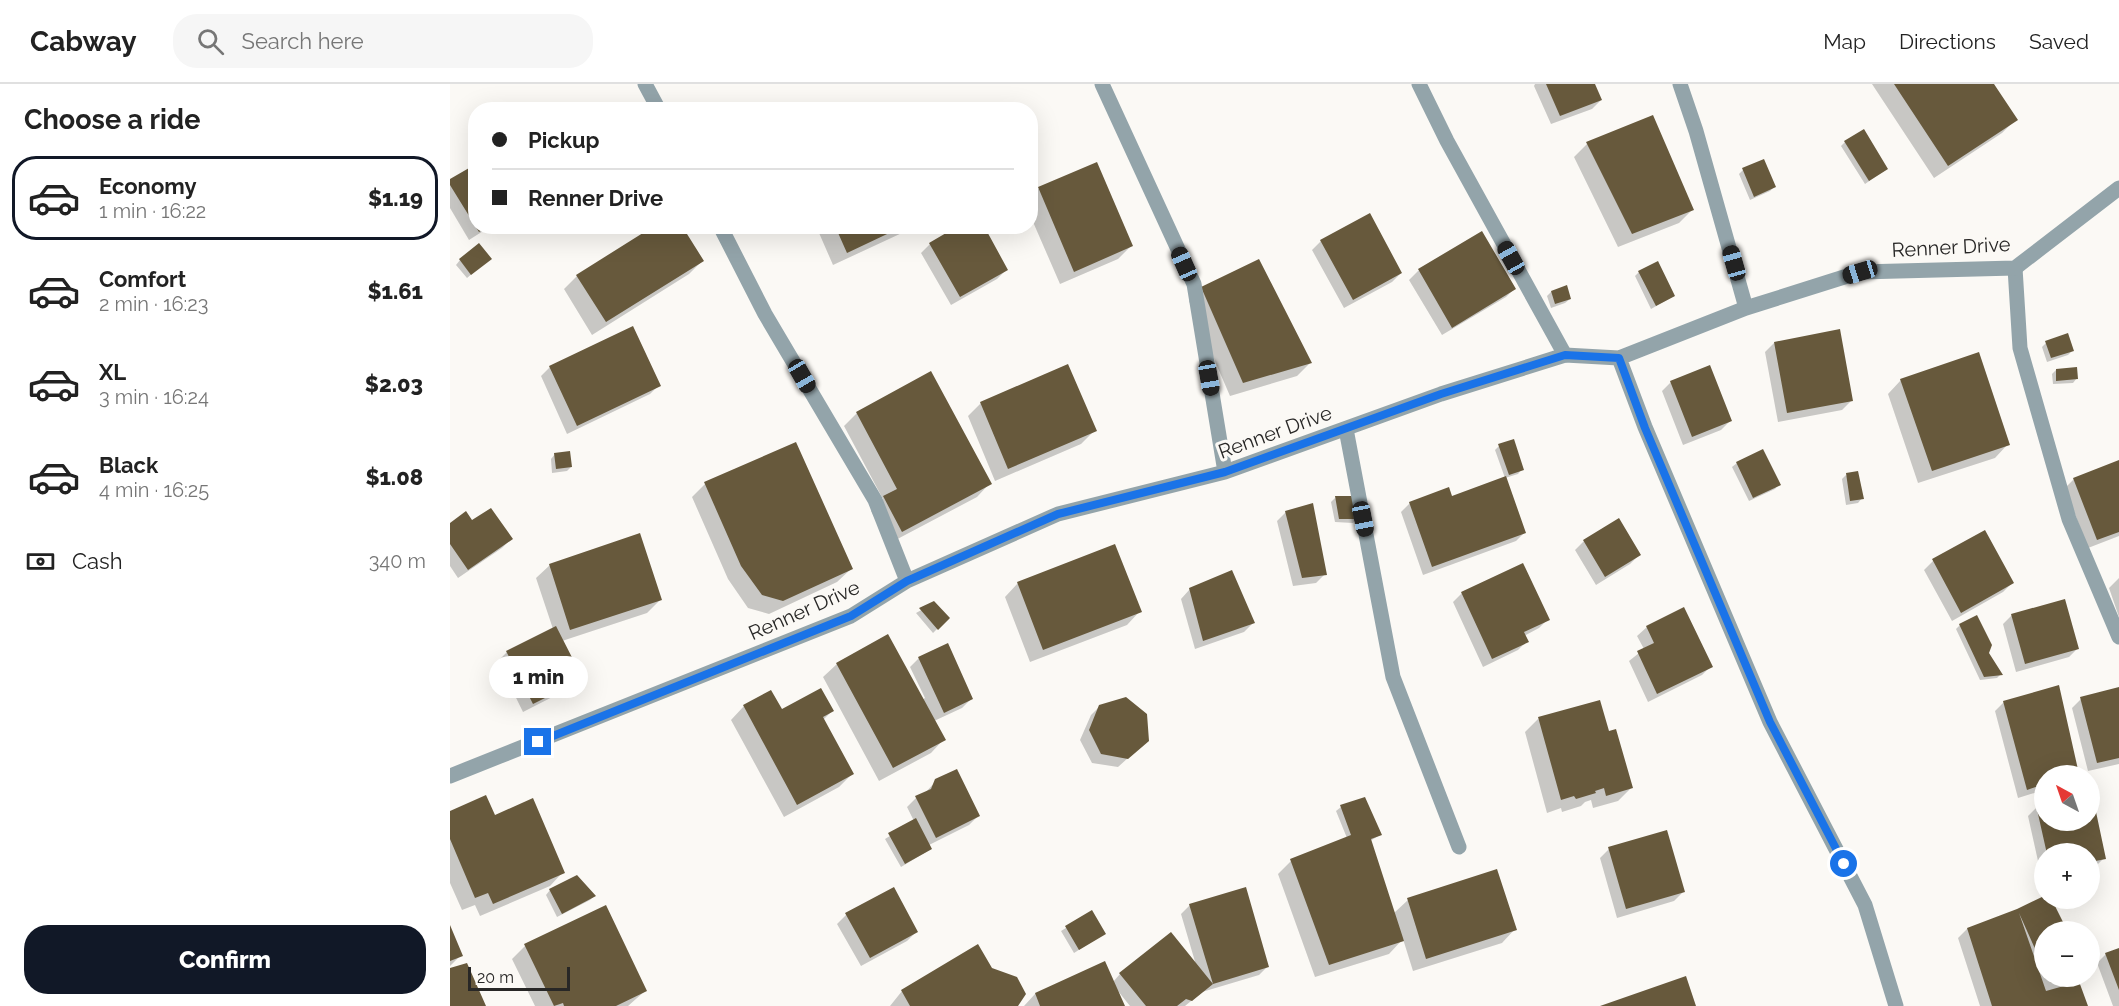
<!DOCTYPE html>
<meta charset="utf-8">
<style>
body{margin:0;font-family:Raleway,sans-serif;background:#f6f6f6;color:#222;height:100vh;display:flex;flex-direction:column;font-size:22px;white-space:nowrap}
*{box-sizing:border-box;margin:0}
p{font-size:20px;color:#767676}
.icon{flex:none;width:33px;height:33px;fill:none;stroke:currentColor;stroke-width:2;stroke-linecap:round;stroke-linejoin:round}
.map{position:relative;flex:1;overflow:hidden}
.details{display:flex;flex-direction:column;background:#fff;width:450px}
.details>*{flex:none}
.hud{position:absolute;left:18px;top:18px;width:570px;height:132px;border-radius:24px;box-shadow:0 6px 24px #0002;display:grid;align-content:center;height:132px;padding:0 24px;background:#fff}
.needle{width:39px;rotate:320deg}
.controls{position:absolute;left:1584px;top:681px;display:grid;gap:12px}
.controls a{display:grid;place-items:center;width:66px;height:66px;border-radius:50%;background:#fff;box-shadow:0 6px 24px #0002;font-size:30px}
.scale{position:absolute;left:18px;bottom:15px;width:102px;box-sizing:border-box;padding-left:6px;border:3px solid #282726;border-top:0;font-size:16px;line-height:21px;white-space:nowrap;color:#282726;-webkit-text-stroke:4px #fbf9f5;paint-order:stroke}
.end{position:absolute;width:27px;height:27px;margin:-14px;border:8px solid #1a73e8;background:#fff;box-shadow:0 0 0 3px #fff}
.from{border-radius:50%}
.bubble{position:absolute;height:42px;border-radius:21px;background:#fff;box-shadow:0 6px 24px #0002;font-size:20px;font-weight:800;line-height:42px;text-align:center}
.car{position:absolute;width:18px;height:36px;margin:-18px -9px;border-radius:8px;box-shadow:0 0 4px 2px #0007;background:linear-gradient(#222 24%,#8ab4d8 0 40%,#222 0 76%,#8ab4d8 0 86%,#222 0)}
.hud b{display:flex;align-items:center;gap:21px;height:57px;font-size:22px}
.hud b+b{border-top:2px solid #e0e0e0}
.hud i{width:15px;height:15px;background:#222}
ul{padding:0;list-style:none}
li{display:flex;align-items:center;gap:18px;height:84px;margin:0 12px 9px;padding:0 12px;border:3px solid transparent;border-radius:24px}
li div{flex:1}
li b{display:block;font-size:22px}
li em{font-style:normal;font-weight:800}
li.selected{border-color:#111827}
li>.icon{width:54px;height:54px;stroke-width:1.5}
h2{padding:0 24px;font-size:27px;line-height:72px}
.pay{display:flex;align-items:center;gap:15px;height:66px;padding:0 24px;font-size:22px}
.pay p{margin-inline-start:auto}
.action{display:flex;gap:12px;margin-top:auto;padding:12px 24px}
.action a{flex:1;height:69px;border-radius:24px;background:#111827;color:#fff;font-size:24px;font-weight:800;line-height:69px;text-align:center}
header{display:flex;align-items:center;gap:36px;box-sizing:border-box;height:84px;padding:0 30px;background:#fff;border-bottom:2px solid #e0e0e0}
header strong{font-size:28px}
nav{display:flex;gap:33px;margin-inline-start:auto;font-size:21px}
.search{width:420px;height:54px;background:#f6f6f6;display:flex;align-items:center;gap:15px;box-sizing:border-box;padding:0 21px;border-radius:24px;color:#767676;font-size:22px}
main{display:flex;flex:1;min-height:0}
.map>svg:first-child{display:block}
.shadow{fill:#0003}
.building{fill:#67593c}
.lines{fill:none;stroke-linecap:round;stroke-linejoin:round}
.service{stroke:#93a4aa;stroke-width:15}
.minor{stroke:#93a4aa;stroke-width:15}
.route{stroke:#1a73e8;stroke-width:8}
.labels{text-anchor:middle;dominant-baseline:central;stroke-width:6;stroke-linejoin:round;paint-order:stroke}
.street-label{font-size:20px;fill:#282726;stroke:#fbf9f5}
</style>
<header>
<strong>Cabway</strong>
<div class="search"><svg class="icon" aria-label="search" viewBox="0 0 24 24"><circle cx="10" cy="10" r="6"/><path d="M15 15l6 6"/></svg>Search here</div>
<nav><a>Map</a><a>Directions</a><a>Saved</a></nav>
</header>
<main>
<section class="details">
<h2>Choose a ride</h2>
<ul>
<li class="selected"><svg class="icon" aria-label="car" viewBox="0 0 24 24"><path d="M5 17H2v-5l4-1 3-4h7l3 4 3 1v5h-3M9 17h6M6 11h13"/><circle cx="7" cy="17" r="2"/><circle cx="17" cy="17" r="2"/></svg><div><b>Economy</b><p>1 min · 16:22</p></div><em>$1.19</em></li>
<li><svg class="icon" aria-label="car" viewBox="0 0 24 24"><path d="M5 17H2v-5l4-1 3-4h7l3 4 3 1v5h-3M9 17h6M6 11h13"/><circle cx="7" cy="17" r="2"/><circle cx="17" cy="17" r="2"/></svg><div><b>Comfort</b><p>2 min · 16:23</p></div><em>$1.61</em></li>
<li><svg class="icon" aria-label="car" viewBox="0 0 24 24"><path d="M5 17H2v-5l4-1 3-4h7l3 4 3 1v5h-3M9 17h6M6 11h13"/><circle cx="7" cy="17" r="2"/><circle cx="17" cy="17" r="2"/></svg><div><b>XL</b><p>3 min · 16:24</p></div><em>$2.03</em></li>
<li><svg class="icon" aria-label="car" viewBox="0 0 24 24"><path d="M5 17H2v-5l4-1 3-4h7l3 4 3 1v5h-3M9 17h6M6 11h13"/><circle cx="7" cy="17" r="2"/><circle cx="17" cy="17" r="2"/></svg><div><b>Black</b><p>4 min · 16:25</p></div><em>$1.08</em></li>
</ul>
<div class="pay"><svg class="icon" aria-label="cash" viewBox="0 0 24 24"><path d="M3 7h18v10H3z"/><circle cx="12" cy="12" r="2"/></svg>Cash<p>340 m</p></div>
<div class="action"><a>Confirm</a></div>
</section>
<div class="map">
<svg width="1669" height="922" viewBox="0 0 1669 922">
<rect width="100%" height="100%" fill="#fbf9f5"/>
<path class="shadow" d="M1085 0H1143L1151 16 1142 25 1101 40 1084 2Z
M1422 0H1542L1566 35 1552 49 1484 94Z
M1395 58 1437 85 1415 100 1391 62Z
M1137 60 1242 126 1229 139 1168 163 1124 73Z
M646 80 681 162 668 175 610 200 580 131V113L588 105Z
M26 82V142H41L19 156 0 124V97Z
M1293 86 1324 103 1320 107 1300 116 1289 90Z
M366 142H467L383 181Z
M1032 149 1065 204 1056 213 992 251 959 196 968 187Z
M871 157 951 189 942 198 894 224 862 166Z
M480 160 556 186 547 195 501 221 471 169Z
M10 176 35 179 17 194 6 181Z
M252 177 239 190 142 251 114 205 127 192Z
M1189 188 1224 212 1201 225 1185 192Z
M1116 203 1120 215 1115 219 1101 224 1097 212 1101 208Z
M752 204 860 279 847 292 780 312 739 217Z
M1324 259 1401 317 1392 326 1328 338 1315 268Z
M1596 259 1622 267 1618 271 1597 278 1592 263Z
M100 283 209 301 200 310 117 350 91 292Z
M1606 286 1627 294 1623 299 1603 300 1602 290Z
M1451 296 1558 360 1545 374 1468 399 1438 310Z
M1221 298 1280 337 1271 346 1233 361 1212 307Z
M531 319 645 346 631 360 545 397 518 332Z
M407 329 540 399 527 413 438 460 421 427 433 415 394 342Z
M1049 362 1072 385 1068 390 1055 394 1075 448 1066 457 973 491 951 428 960 419 1001 414 1055 394 1045 366Z
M105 370 121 383 117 387 102 389 101 375Z
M1669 378V452L1638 464 1615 404 1624 395Z
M1287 379 1329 400 1325 405 1299 417 1282 383Z
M1396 391 1412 414 1408 419 1396 421 1392 395Z
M255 400 401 485 387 498 319 530 298 524 278 495 242 413Z
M885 414 907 435 903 439 885 438 881 418Z
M836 428 875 490 866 499 843 502 827 437Z
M22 438 61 455 52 464 8 494 0 482V441Z
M1534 448 1562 499 1553 508 1502 537 1474 486 1483 477Z
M1134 457 1189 471 1180 480 1146 501 1125 466Z
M100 481 210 516 197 529 112 557 131 594 122 603 73 628 48 577 57 568 103 545 86 494Z
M1669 494V533L1659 504Z
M568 499 690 527 677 541 580 578 555 513Z
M740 505 803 539 794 548 745 565 731 515Z
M1012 509 1098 535 1089 544 1074 552 1077 557 1068 566 1033 583 1003 518Z
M484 519 498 534 483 549 466 529Z
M1233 525 1261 582 1252 591 1198 618 1179 577 1194 565 1187 552 1197 543Z
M1562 531 1628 564 1619 573 1566 588 1553 540Z
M1510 541 1551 590 1547 594 1530 596 1506 545Z
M469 574 521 615 512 624 484 637 494 655 481 669 429 697 373 593 387 580 472 616 475 614 460 583Z
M1669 605V680L1638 687 1622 624 1631 615Z
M1554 618 1627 689 1625 692H1594V706L1568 714 1545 627Z
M294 622 331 627H382L373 636 402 690 389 703 334 733 281 636Z
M650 622 688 665 668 683 642 679 630 656 641 631Z
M1088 635 1181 704 1168 717 1143 724 1141 716 1135 718 1131 722 1112 728 1111 724 1097 729 1075 648Z
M486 697 528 732 519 741 479 761 481 764 476 768 451 783 435 755 464 737 457 723 466 714 475 709Z
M1640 711H1641L1654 774 1645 783 1640 785V770H1594V794L1592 795 1578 732 1587 723 1594 721V736H1640Z
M891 723 930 751 920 757 944 829 958 816 1065 845 1052 859 963 887 953 855 939 870 865 893 828 790 841 777 897 754 886 727Z
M0 729 44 733 113 788 100 802 30 832 25 821 12 826 0 799Z
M1159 765 1233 808 1224 817 1167 834 1150 774Z
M100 806 144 812 140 816 107 833 96 811Z
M1594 814V892H1625L1627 898 1625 899 1636 922H1530L1508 854 1517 845 1568 826Z
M740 821 818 882 809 891 752 908 735 922H680L668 907 673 922H574L585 910 654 879 663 898 670 890 746 881 731 830Z
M642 828 654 850 624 869 611 847Z
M396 831 466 848 457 857 411 882 387 840Z
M0 844 11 871 0 882Z
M75 862 195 907 178 922H85L62 875Z
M1669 865V922H1663L1647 879 1656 870Z
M452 907 567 922H440Z"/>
<path class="building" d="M1096 0H1145L1152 16 1110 32Z
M1444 0H1544L1568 36 1498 82Z
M1203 31 1244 126 1182 150 1136 58Z
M1414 45 1438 85 1419 97 1394 57Z
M1314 75 1326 103 1304 113 1292 84Z
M647 78 683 162 624 188 588 103Z
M26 80V142H38L29 148 0 101V95Z
M920 129 952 189 903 216 870 156Z
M204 142H232L254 177 156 238 126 191Z
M385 142H454L397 169Z
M508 142H534L558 186 510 213 479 159Z
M1032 147 1066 205 1002 244 968 185Z
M29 159 42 175 21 191 9 175Z
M809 175 862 279 793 299 751 203Z
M1208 177 1225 212 1206 222 1188 187Z
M1117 201 1121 215 1105 220 1101 207Z
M183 242 211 302 127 342 99 282Z
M1390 245 1403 317 1337 329 1324 258Z
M1618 249 1624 267 1601 274 1595 257Z
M1529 268 1560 361 1482 387 1450 295Z
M618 280 647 347 558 385 530 318Z
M1260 281 1282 337 1242 353 1220 297Z
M1627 283 1628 295 1606 297V285Z
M481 287 542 400 452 448 433 412 447 405 406 328Z
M1064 355 1074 386 1059 391 1048 360Z
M346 358 403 485 333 517 312 511 291 482 254 398Z
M1313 365 1331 401 1303 414 1286 378Z
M120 367 122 383 106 385 104 369Z
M1669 376V448L1647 456 1623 394Z
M1408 387 1414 415 1400 417 1396 389Z
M1056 392 1076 449 982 483 959 418 999 403 1002 412Z
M885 412H904L908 435H889Z
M863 419 877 491 852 494 835 427Z
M41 424 63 455 18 486 0 460V439L16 427 22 436Z
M1169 434 1191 471 1155 493 1133 456Z
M1535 446 1564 499 1511 529 1482 475Z
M190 449 212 516 120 546 99 480Z
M665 460 692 528 593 566 567 498Z
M1073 479 1100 536 1074 548 1079 558 1042 575 1011 508Z
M782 486 805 539 753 557 739 504Z
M1615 515 1629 565 1575 580 1561 530Z
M484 517 500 534 488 546 469 524Z
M1234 523 1263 583 1207 610 1187 567 1204 559 1196 542Z
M1527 531 1542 561 1539 569 1553 591 1534 593 1509 540Z
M106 542 133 595 83 620 56 567Z
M438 550 496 656 443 684 386 579Z
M498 559 523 615 494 629 468 573Z
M1609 601 1629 690 1623 692H1594V700L1577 706 1553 617Z
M1669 603V674L1647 679 1630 613Z
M371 604 384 627 373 633 404 690 347 721 293 621 321 606 332 625Z
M676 613 697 630 699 657 678 675 651 670 639 646 649 621Z
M1150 616 1159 647 1166 645 1183 704 1156 712 1154 704 1145 707 1146 709 1126 715 1124 712 1111 716 1088 633Z
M507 685 530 732 486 754 465 712 481 705 485 695Z
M1642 709 1656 775 1640 778V770H1597L1586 721 1594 720V736H1640V710Z
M36 711 45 731 83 714 115 789 43 820 38 809 25 814 0 755V727Z
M915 713 932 751 921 755 954 857 879 881 840 775 901 751 890 721Z
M466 734 482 765 455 780 438 749Z
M1217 746 1235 808 1176 825 1158 763Z
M1047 785 1067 846 976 875 957 814Z
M127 791 146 812 112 830 99 805Z
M444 803 468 848 420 874 395 829Z
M796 803 819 883 763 900 739 820Z
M1594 812V814H1601L1618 848H1594V885L1569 829 1596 907 1628 898 1601 899 1598 892H1627L1638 922H1542L1517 844 1567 825Z
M156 821 197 907 166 922H114L113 919 104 922 74 860Z
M642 826 656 850 629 866 615 842Z
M0 841 13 872 0 877Z
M721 848 763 900 742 917 736 915 727 922H696L669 889Z
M528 860 542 884 567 893 576 910 568 922H460L451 906Z
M1669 864V906L1655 869Z
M655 877 675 922H590L585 909Z
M17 879 36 922H0V884Z
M1236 892 1246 922H1150Z"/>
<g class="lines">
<path class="service" d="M969 0 997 57 1115 271
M1565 184 1570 264 1619 435 1669 553"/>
<path class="minor" d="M195 0 209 26
M652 0 744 200 775 388
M1230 0 1246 47 1296 224
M270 142 315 230 425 416 457 497
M1169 274 1195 343 1320 638 1415 821 1446 922
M896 345 943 593 1009 763
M0 692 401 532 457 497 608 430 775 388 991 310 1115 271 1169 274 1296 224 1410 188 1565 184 1669 104"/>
</g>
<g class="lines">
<path class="route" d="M88 658 401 532 457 497 608 430 775 388 991 310 1115 271 1169 274 1195 344 1320 638 1394 780"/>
</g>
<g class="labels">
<g class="street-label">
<text transform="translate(1501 163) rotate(-3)">Renner Drive</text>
<text transform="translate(825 348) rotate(-20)">Renner Drive</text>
<text transform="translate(354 526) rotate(-24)">Renner Drive</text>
</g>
</g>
</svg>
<div class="controls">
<a><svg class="needle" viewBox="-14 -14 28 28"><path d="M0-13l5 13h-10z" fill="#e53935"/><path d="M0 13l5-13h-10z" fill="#767676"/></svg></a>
<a>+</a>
<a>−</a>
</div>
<div class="scale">20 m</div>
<i class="end from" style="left:1394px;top:780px"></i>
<i class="end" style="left:88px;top:658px"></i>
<div class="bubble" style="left:39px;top:572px;width:99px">1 min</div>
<i class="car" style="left:1061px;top:174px;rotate:331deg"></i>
<i class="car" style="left:1284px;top:179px;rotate:344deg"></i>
<i class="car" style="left:734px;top:180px;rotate:336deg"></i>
<i class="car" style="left:1410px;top:188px;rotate:253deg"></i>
<i class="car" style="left:352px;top:292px;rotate:150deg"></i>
<i class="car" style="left:759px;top:294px;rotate:170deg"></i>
<i class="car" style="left:913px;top:435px;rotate:169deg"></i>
<div class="hud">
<b><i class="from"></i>Pickup</b>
<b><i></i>Renner Drive</b>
</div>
</div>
</main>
